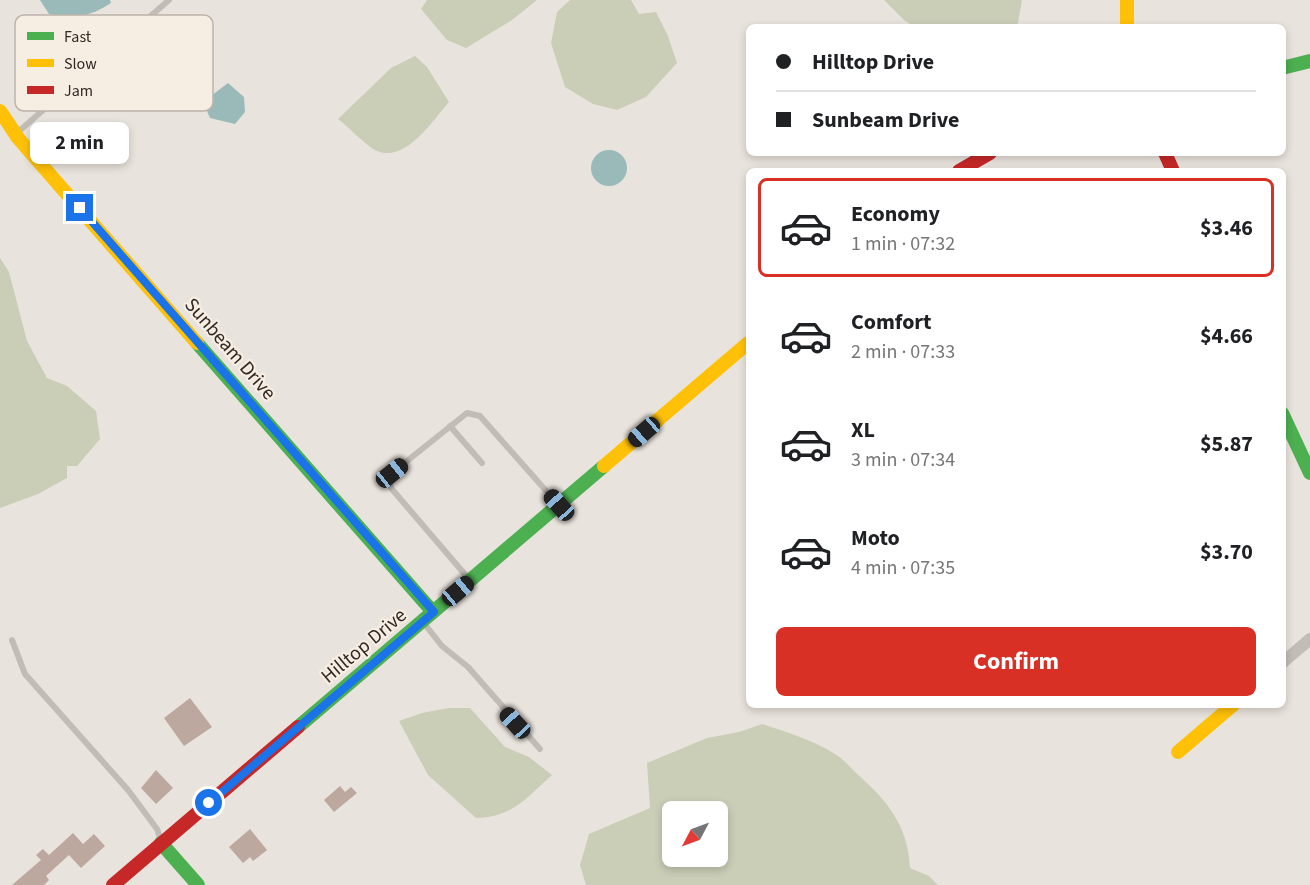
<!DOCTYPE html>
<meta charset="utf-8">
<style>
body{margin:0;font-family:"Source Sans 3",sans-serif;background:#f6f6f6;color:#202124;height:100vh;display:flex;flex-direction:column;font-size:22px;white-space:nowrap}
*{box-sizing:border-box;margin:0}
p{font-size:20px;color:#757577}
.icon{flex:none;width:33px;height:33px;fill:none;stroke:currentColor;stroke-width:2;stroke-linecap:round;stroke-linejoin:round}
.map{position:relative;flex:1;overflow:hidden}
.side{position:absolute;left:746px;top:168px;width:540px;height:540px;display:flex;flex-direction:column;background:#fff;border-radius:9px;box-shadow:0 3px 9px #0003}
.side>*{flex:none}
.top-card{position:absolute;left:746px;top:24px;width:540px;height:132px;border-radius:9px;box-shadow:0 3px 9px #0003;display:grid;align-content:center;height:132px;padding:0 30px;background:#fff}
.needle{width:39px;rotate:229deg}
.fabs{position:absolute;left:662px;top:801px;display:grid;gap:12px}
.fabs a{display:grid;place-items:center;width:66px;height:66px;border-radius:9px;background:#fff;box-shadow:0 3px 9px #0003;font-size:30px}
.end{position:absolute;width:27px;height:27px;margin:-14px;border:8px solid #1a73e8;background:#fff;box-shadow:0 0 0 3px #fff}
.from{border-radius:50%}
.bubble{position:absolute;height:42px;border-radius:9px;background:#fff;box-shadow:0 3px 9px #0003;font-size:20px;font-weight:700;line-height:42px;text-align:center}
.car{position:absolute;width:18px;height:36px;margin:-18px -9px;border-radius:8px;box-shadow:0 0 4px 2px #0007;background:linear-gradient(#222 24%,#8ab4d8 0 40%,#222 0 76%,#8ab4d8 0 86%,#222 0)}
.top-card b{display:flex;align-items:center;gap:21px;height:57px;font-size:22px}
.top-card b+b{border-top:2px solid #e0e0e0}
.top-card i{width:15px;height:15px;background:#202124}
ul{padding:10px 0 0;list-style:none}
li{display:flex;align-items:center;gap:18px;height:99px;margin:0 12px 9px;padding:0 18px;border:3px solid transparent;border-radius:9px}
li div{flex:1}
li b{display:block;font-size:22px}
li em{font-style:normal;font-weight:700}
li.active{border-color:#d93025}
li>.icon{width:54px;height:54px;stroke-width:1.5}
.action{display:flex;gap:12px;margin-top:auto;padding:12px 30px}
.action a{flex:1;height:69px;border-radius:9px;background:#d93025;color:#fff;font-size:24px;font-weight:700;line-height:69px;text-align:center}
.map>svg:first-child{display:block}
.green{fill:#caceb7;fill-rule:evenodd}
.water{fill:#9ababa}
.building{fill:#bca89f}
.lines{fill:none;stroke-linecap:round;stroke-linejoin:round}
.lane{stroke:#c2bcb6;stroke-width:6}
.street{stroke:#c2bcb6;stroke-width:12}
.fast{stroke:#4caf50;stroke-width:14}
.slow{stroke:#ffc107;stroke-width:14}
.jam{stroke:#c62828;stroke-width:14}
.route{stroke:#1a73e8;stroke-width:8}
.labels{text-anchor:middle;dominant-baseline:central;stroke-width:4.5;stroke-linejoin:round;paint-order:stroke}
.street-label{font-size:20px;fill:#322925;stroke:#f7eee3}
.key{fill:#f7eee3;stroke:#bcb3aa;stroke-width:1.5}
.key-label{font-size:16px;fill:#322925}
</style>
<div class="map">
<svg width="1310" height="885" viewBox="0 0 1310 885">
<rect width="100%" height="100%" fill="#e9e3dd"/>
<path class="green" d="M427 0H537L512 20 466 48 447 40 421 9Z
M570 0H631L639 14 656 12 668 36 677 63 646 97 617 110 593 104 565 87 551 43 557 12Z
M884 0H1022L1018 23 1013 27H915L904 20Z
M415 56 427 67 449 102C433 120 406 163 377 151 367 147 348 126 338 119L391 68Z
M0 258 9 272 27 341 47 378 67 386 96 411 100 439 77 466H67V478L38 494 0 508Z
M449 708H470L505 747 529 757 552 775C525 799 513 817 476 818L428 775 399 721 422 713Z
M762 724C786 732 813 740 835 754 842 758 849 766 855 772 887 800 908 825 910 868L929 876 938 885H586L580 865 589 834 650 808 647 763 707 738 739 732ZM672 812H717V856H672Z"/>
<path class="water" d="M40 0H110L111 3C90 17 74 19 49 14Z
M228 83 244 97 245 112 235 124 210 118 203 102Z
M591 168a18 18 0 1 1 36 0a18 18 0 1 1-36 0Z"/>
<path class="building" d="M190 698 212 727 184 746 164 718Z
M156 770 173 788 156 804 141 788Z
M340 786 345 792 351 787 357 793 334 812 324 800Z
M250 829 267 850 253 861 250 857 243 863 229 847Z
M73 833 83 844 94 834 105 846 81 868 69 855 46 876 49 880 44 885H12L41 860 36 855 43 849 49 855Z"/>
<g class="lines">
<path class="lane" d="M18 132 169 0
M450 426 482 463
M468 578 391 488 389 481 392 473 467 413 480 416 556 502
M423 622 442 646 468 667 540 749
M12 640 25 674 128 790 157 829 161 840"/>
<path class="street" d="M1282 663 1310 639"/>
<path class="fast" d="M1282 68 1310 61
M197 343 433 612
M1282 413 1310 473
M298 727 604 466
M161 843 198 885"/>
<path class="slow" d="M1127 0V27
M0 111 18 138 197 343
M604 466 748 343
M1178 752 1233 705"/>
<path class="jam" d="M1165 153 1173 171
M959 171 990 153
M113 885 298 727"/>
</g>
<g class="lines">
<path class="route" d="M80 208 434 612 209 803"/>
</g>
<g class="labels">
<g class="street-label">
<text transform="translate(230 349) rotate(49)">Sunbeam Drive</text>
<text transform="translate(364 646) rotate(-40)">Hilltop Drive</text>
</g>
</g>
<rect x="15" y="15" width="198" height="96" rx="9" class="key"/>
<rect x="27" y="32" width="27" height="8" fill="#4caf50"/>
<rect x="27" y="59" width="27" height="8" fill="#ffc107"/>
<rect x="27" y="86" width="27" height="8" fill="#c62828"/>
<g class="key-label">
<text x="64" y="42">Fast</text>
<text x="64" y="69">Slow</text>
<text x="64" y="96">Jam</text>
</g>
</svg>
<div class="fabs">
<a><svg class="needle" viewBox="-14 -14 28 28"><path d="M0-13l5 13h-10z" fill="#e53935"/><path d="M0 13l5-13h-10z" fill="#757577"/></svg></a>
</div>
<i class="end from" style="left:209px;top:803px"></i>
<i class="end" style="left:80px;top:208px"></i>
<div class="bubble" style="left:30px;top:122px;width:99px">2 min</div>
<i class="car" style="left:644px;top:432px;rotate:229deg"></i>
<i class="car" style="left:392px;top:473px;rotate:51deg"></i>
<i class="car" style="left:559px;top:505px;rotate:318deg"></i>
<i class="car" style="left:458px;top:591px;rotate:50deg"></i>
<i class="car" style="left:515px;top:723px;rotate:317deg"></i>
<div class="top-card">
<b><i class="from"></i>Hilltop Drive</b>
<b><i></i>Sunbeam Drive</b>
</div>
<section class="side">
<ul>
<li class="active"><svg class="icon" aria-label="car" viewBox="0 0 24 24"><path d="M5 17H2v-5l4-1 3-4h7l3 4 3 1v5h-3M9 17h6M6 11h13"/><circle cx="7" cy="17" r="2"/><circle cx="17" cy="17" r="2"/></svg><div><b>Economy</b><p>1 min · 07:32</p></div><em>$3.46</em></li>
<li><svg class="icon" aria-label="car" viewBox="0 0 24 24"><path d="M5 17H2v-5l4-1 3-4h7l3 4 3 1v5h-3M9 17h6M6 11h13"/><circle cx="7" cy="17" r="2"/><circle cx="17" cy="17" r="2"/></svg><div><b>Comfort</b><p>2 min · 07:33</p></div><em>$4.66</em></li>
<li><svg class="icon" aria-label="car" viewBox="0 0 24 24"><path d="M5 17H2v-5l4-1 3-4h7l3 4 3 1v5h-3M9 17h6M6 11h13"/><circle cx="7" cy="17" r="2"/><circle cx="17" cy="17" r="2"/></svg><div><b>XL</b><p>3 min · 07:34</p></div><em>$5.87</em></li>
<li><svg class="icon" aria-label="car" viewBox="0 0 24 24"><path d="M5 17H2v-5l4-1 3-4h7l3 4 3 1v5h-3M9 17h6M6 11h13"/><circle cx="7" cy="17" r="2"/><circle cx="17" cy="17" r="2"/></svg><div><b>Moto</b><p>4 min · 07:35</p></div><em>$3.70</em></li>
</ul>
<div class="action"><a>Confirm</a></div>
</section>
</div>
